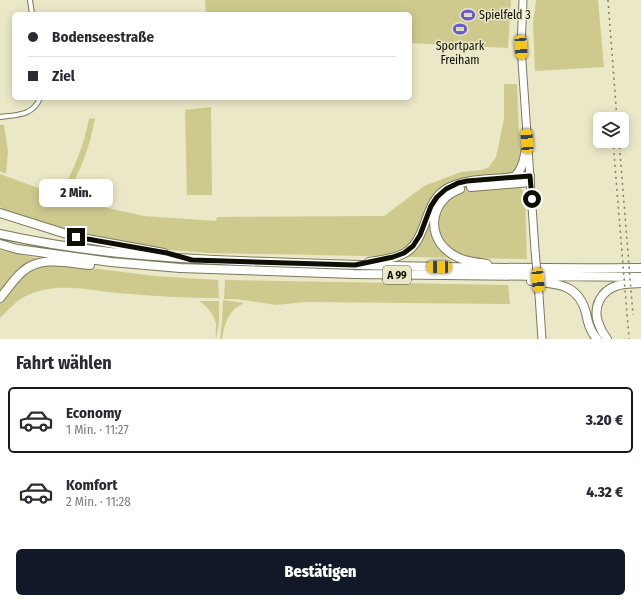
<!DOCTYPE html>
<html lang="de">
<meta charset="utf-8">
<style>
body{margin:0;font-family:"Fira Sans Condensed",sans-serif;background:#f2f2f3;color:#2b2b33;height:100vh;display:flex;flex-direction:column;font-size:15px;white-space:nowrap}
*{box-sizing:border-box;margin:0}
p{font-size:13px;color:#7c7c81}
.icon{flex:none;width:22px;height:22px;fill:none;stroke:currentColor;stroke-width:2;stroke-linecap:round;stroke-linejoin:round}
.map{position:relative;height:339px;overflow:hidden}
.sheet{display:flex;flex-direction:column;background:#fff;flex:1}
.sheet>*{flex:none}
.banner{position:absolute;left:12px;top:12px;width:400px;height:88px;border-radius:6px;box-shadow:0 2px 10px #0003;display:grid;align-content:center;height:88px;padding:0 16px;background:#fff}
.tools{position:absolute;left:593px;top:112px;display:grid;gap:8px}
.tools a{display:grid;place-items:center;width:36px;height:36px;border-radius:6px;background:#fff;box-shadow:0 2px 10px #0003;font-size:20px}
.end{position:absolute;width:18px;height:18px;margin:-9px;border:5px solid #100f05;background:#fff;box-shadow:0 0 0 2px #fff}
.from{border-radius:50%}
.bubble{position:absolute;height:28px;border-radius:6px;background:#fff;box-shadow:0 2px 10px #0003;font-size:13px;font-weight:800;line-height:28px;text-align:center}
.car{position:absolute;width:12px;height:24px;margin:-12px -6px;border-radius:5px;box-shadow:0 0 3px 1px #0007;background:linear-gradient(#f5c518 24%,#345 0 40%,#f5c518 0 76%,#345 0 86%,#f5c518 0)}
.banner b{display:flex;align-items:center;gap:14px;height:38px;font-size:15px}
.banner b+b{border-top:1px solid #e1e1e2}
.banner i{width:10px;height:10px;background:#2b2b33}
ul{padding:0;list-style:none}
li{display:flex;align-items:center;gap:12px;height:66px;margin:0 8px 6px;padding:0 8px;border:2px solid transparent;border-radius:6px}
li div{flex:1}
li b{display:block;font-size:15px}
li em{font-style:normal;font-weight:800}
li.on{border-color:#111827}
li>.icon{width:36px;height:36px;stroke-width:1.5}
h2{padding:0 16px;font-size:18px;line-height:48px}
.button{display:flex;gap:8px;margin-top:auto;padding:8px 16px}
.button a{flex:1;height:46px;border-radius:6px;background:#111827;color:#fff;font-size:16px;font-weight:800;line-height:46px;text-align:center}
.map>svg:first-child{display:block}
.green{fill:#ceca8e}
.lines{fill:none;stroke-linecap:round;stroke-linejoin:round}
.minor-casing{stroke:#7b795b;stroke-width:6}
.primary-casing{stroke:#7b795b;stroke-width:9}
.motorway-casing{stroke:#7b795b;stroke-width:10}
.minor{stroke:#fff;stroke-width:4}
.primary{stroke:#fff;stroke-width:7}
.motorway{stroke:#fff;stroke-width:8}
.rail{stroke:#7c7b65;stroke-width:1.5;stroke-dasharray:2 4;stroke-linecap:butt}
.primary-bridge-casing{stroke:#7b795b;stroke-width:9;stroke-linecap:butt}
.primary-bridge{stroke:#fff;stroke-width:7}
.route{stroke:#100f05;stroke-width:5}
.labels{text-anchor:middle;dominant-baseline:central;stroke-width:3;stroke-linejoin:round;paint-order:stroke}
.shield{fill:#eae8c7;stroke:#51503f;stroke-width:1}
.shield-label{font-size:11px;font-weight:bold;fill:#100f05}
.poi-label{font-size:12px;fill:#100f05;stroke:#eae8c7;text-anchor:start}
</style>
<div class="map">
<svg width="641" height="339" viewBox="0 0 641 339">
<rect width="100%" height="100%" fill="#eae8c7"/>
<path class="green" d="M205 0H511L508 48 410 43V14H206Z
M536 0H598L604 67 535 71 533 23Z
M504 84H517L521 188 525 195 527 259 208 253 146 248 95 239 18 216 0 207V174L68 199 144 216 216 221 217 217 384 216 424 186 461 172 482 170 489 167 496 157 504 119Z
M211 107 212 195H187L185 110Z
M95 118C90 146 81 171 66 195L61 193C75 167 83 148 89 119Z
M0 125H4L8 152 6 174 0 171Z
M0 250 75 266 155 276 218 280 219 298C186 298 151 296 118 293 87 290 59 282 28 295 17 300 8 310 0 318Z
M225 280 508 285 510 304 306 302 276 305 237 299H224Z
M223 300 244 303C228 311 225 322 222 339H220L222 323Z
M199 301H219V323L216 339C215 336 216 329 216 324 214 314 207 306 199 301Z"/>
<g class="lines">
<defs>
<path id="minor" d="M30 0 32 14
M0 117C16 115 33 116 40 98"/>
<path id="primary" d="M523 0 521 47 535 250
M539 295 542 339"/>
<path id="motorway" d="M514 177 530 176
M471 187 530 182
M460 189C431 199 425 234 449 252 460 261 474 262 487 264
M0 213 76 237 164 253
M0 234C97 256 196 260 295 263 411 267 526 269 641 268
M0 244 17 249 111 262 180 268 354 274 641 277
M369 262C381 260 395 259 405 253 429 238 423 201 448 188 467 178 492 180 514 177 524 169 525 154 527 141
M531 281C557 284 578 283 586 313 588 323 590 331 597 339
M0 298C7 290 13 280 22 272 41 255 67 263 90 265
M607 339C603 334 600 328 598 322 593 307 601 291 616 286 624 283 633 284 641 283"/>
</defs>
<use href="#minor" class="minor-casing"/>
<use href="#primary" class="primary-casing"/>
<use href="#motorway" class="motorway-casing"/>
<use href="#minor" class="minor"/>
<use href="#primary" class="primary"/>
<use href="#motorway" class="motorway"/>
<path class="rail" d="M608 0 617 119
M622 130 624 146
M613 141 629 339
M619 141 633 315"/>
<defs>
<path id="primary-bridge" d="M535 250 539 295"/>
</defs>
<use href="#primary-bridge" class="primary-bridge-casing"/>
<use href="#primary-bridge" class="primary-bridge"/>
</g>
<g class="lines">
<path class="route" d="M76 237 167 253 192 260 355 265 393 257 404 253 413 246 420 235 431 206 437 197 446 189 458 183 467 181 530 176 532 199"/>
</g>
<defs>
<symbol id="stadium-bare" viewBox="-9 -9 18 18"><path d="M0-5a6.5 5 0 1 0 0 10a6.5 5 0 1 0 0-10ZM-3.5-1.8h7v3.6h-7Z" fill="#6a5ad4" stroke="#eae8c7" stroke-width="2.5" paint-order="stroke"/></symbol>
</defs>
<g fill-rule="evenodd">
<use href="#stadium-bare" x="458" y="5" width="20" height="20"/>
<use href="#stadium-bare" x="450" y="19" width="20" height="20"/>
</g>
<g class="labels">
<rect class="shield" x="383" y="266" width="28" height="18" rx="3"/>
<g class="shield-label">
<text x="397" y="275">A 99</text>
</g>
<g class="poi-label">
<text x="479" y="15">Spielfeld 3</text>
<text x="460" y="46" text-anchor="middle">Sportpark<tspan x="460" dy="14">Freiham</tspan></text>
</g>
</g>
</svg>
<div class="tools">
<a><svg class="icon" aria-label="layers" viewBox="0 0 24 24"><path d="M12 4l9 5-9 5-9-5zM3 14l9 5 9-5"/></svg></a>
</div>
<i class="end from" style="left:532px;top:199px"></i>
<i class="end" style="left:76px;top:237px"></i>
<div class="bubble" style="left:39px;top:179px;width:74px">2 Min.</div>
<i class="car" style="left:521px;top:47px;rotate:176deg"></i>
<i class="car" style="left:527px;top:141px;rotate:356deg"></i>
<i class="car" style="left:439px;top:267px;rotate:271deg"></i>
<i class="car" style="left:538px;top:280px;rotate:175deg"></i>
<div class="banner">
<b><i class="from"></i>Bodenseestraße</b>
<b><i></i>Ziel</b>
</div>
</div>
<section class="sheet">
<h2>Fahrt wählen</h2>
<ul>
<li class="on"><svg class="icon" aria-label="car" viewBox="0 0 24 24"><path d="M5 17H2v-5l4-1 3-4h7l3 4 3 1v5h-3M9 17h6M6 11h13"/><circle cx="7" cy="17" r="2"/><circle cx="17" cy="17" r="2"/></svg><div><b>Economy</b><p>1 Min. · 11:27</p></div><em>3.20 €</em></li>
<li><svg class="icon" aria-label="car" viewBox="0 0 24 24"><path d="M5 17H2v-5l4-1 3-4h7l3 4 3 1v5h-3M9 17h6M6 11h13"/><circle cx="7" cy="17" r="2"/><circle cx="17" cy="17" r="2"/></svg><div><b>Komfort</b><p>2 Min. · 11:28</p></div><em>4.32 €</em></li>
</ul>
<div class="button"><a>Bestätigen</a></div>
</section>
